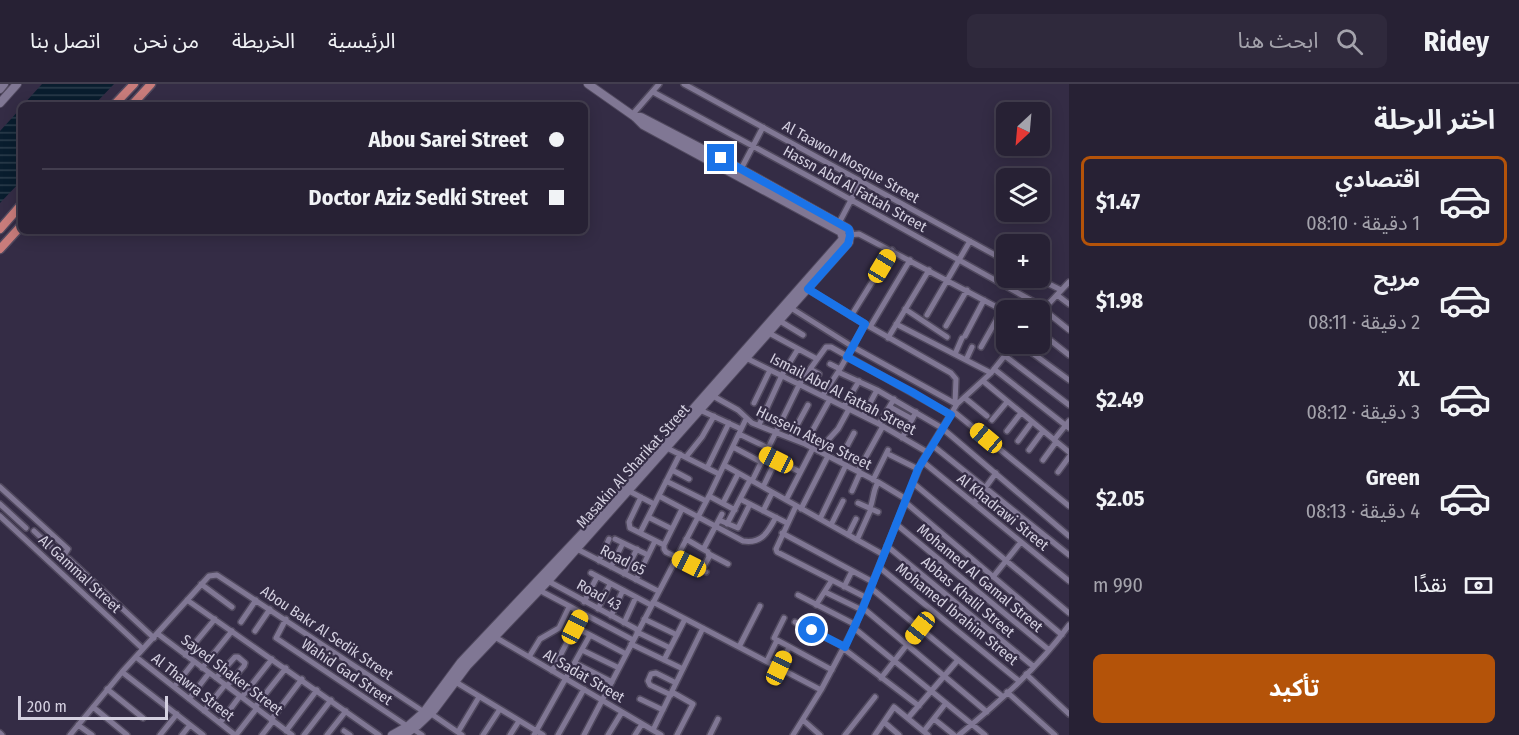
<!DOCTYPE html>
<html lang="ar">
<meta charset="utf-8">
<style>
body{margin:0;font-family:"Fira Sans Condensed","Noto Sans Arabic",sans-serif;background:#2f293c;color:#f1f3f6;direction:rtl;height:100vh;display:flex;flex-direction:column;font-size:22px;white-space:nowrap}
*{box-sizing:border-box;margin:0}
p{font-size:20px;color:#a4a3ac}
.icon{flex:none;width:33px;height:33px;fill:none;stroke:currentColor;stroke-width:2;stroke-linecap:round;stroke-linejoin:round}
.map{position:relative;flex:1;overflow:hidden;direction:ltr}
.sheet{display:flex;flex-direction:column;background:#272134;width:450px}
.sheet>*{flex:none}
.hud{position:absolute;left:18px;top:18px;width:570px;height:132px;border-radius:9px;box-shadow:0 3px 15px #0003,0 0 0 2px #433e4f;direction:rtl;display:grid;align-content:center;height:132px;padding:0 24px;background:#272134}
.needle{width:39px;rotate:206deg}
.fabs{position:absolute;left:996px;top:18px;display:grid;gap:12px}
.fabs a{display:grid;place-items:center;width:54px;height:54px;border-radius:9px;background:#272134;box-shadow:0 3px 15px #0003,0 0 0 2px #433e4f;font-size:30px}
.scale{position:absolute;left:18px;bottom:15px;width:150px;box-sizing:border-box;padding-left:6px;border:3px solid #d4d0e0;border-top:0;font-size:16px;line-height:21px;white-space:nowrap;color:#d4d0e0;-webkit-text-stroke:4px #342c45;paint-order:stroke}
.end{position:absolute;width:27px;height:27px;margin:-14px;border:8px solid #1a73e8;background:#fff;box-shadow:0 0 0 3px #fff}
.from{border-radius:50%}
.car{position:absolute;width:18px;height:36px;margin:-18px -9px;border-radius:8px;box-shadow:0 0 4px 2px #0007;background:linear-gradient(#f5c518 24%,#345 0 40%,#f5c518 0 76%,#345 0 86%,#f5c518 0)}
.hud b{display:flex;align-items:center;gap:21px;height:57px;font-size:22px}
.hud b+b{border-top:2px solid #433e4f}
.hud i{width:15px;height:15px;background:#f1f3f6}
ul{padding:0;list-style:none}
li{display:flex;align-items:center;gap:18px;height:90px;margin:0 12px 9px;padding:0 12px;border:3px solid transparent;border-radius:9px}
li div{flex:1}
li b{display:block;font-size:22px}
li em{font-style:normal;font-weight:700}
li.selected{border-color:#b45309}
li>.icon{width:54px;height:54px;stroke-width:1.5}
h2{padding:0 24px;font-size:27px;line-height:72px}
.pay{display:flex;align-items:center;gap:15px;height:66px;padding:0 24px;font-size:22px}
.pay p{margin-inline-start:auto}
.cta{display:flex;gap:12px;margin-top:auto;padding:12px 24px}
.cta a{flex:1;height:69px;border-radius:9px;background:#b45309;color:#fff;font-size:24px;font-weight:700;line-height:69px;text-align:center}
header{display:flex;align-items:center;gap:36px;box-sizing:border-box;height:84px;padding:0 30px;background:#272134;border-bottom:2px solid #433e4f}
header strong{font-size:28px}
nav{display:flex;gap:33px;margin-inline-start:auto;font-size:21px}
.search{width:420px;height:54px;background:#2f293c;display:flex;align-items:center;gap:15px;box-sizing:border-box;padding:0 21px;border-radius:9px;color:#a4a3ac;font-size:22px}
main{display:flex;flex:1;min-height:0}
.map>svg:first-child{display:block}
.water{fill:url(#water-rules)}
.lines{fill:none;stroke-linecap:round;stroke-linejoin:round}
.street-casing{stroke:#50495e;stroke-width:8}
.secondary-casing{stroke:#50495e;stroke-width:10}
.primary-casing{stroke:#50495e;stroke-width:11}
.street{stroke:#807794;stroke-width:5}
.secondary{stroke:#807794;stroke-width:8}
.primary{stroke:#c87c7b;stroke-width:8}
.route{stroke:#1a73e8;stroke-width:8}
.labels{text-anchor:middle;dominant-baseline:central;stroke-width:4.5;stroke-linejoin:round;paint-order:stroke}
.street-label{font-size:15px;fill:#d4d0e0;stroke:#342c45}
</style>
<header>
<strong>Ridey</strong>
<div class="search"><svg class="icon" aria-label="search" viewBox="0 0 24 24"><circle cx="10" cy="10" r="6"/><path d="M15 15l6 6"/></svg>ابحث هنا</div>
<nav><a>الرئيسية</a><a>الخريطة</a><a>من نحن</a><a>اتصل بنا</a></nav>
</header>
<main>
<section class="sheet">
<h2>اختر الرحلة</h2>
<ul>
<li class="selected"><svg class="icon" aria-label="car" viewBox="0 0 24 24"><path d="M5 17H2v-5l4-1 3-4h7l3 4 3 1v5h-3M9 17h6M6 11h13"/><circle cx="7" cy="17" r="2"/><circle cx="17" cy="17" r="2"/></svg><div><b>اقتصادي</b><p>1 دقيقة · 08:10</p></div><em>$1.47</em></li>
<li><svg class="icon" aria-label="car" viewBox="0 0 24 24"><path d="M5 17H2v-5l4-1 3-4h7l3 4 3 1v5h-3M9 17h6M6 11h13"/><circle cx="7" cy="17" r="2"/><circle cx="17" cy="17" r="2"/></svg><div><b>مريح</b><p>2 دقيقة · 08:11</p></div><em>$1.98</em></li>
<li><svg class="icon" aria-label="car" viewBox="0 0 24 24"><path d="M5 17H2v-5l4-1 3-4h7l3 4 3 1v5h-3M9 17h6M6 11h13"/><circle cx="7" cy="17" r="2"/><circle cx="17" cy="17" r="2"/></svg><div><b>XL</b><p>3 دقيقة · 08:12</p></div><em>$2.49</em></li>
<li><svg class="icon" aria-label="car" viewBox="0 0 24 24"><path d="M5 17H2v-5l4-1 3-4h7l3 4 3 1v5h-3M9 17h6M6 11h13"/><circle cx="7" cy="17" r="2"/><circle cx="17" cy="17" r="2"/></svg><div><b>Green</b><p>4 دقيقة · 08:13</p></div><em>$2.05</em></li>
</ul>
<div class="pay"><svg class="icon" aria-label="cash" viewBox="0 0 24 24"><path d="M3 7h18v10H3z"/><circle cx="12" cy="12" r="2"/></svg>نقدًا<p>990 m</p></div>
<div class="cta"><a>تأكيد</a></div>
</section>
<div class="map">
<svg width="1069" height="651" viewBox="0 0 1069 651">
<defs>
<pattern id="water-rules" width="6" height="5" patternUnits="userSpaceOnUse" patternTransform="scale(1.5)"><rect width="6" height="5" fill="#091d2e"/><path d="M0 2.5h6" fill="none" stroke="#2c3d4c"/></pattern>
</defs>
<rect width="100%" height="100%" fill="#342c45"/>
<path class="water" d="M42 0H114L94 21H23Z
M21 24V97L0 119V47Z"/>
<g class="lines">
<defs>
<path id="street" d="M684 0 1006 177
M653 8 819 98 1045 224
M632 31 659 0
M741 85 763 43
M839 139 861 97
M848 151 859 150 1006 228
M1037 194 1061 206
M806 204 865 240 951 289 956 295 955 319
M1057 211 1069 220
M791 224 853 263 956 320
M905 225 947 253
M1043 225 1069 246
M1040 229 1069 198
M927 231 970 157
M851 232 892 166
M780 237 803 251
M896 240 991 289
M946 242 967 206
M870 243 910 176
M1040 248 1069 271
M769 249 817 275
M965 252 984 216
M888 254 929 186
M1020 260 1069 296
M981 263 1002 226
M955 270 962 254
M1005 272 1069 321
M746 274 879 340 927 368
M966 276 972 263
M830 280 840 285
M810 285 819 290
M994 285 1069 344
M838 288 877 306 942 344 1069 452
M983 297 1069 368
M823 311 840 285 865 240
M713 312 738 326 752 339 805 360 878 398 906 415
M965 314 987 332
M754 319 770 286
M844 322 859 297
M890 323 912 335
M700 326 741 345
M953 327 1069 422
M863 332 877 306
M992 336 1007 318
M879 340 894 315
M759 341 782 291 798 265
M1007 347 1021 329
M739 350 768 364
M790 354 808 321
M902 354 916 328
M1054 356 1069 337
M1018 357 1032 338
M805 360 830 315
M932 361 1069 471
M733 363 761 378
M667 364 719 390
M1029 366 1043 347
M818 367 838 345 849 325
M765 370 800 388
M890 371 918 385
M686 373 702 353 714 332
M1043 376 1056 358
M839 377 854 349
M922 377 1069 497
M724 381 884 471
M707 384 729 339
M672 386 689 395
M858 387 883 342
M1058 388 1069 373
M873 396 888 366
M666 397 706 417
M752 397 800 299 826 263H831L951 331
M913 399 1069 529
M0 403 68 465 63 473
M763 403 776 376
M629 407 654 420
M852 407 860 389
M659 412 743 457C762 460 768 448 776 433
M709 412 735 426
M641 413 629 438 630 444 664 461
M740 415 787 439
M786 416 813 364
M905 418 1062 551
M723 419 738 390
M858 419 878 428
M974 419 996 389
M0 420 26 444
M796 422 776 465 777 468 867 514
M870 424C874 415 872 409 878 398
M801 425 828 372
M763 427 772 409
M0 432 143 565
M648 433 672 445
M820 435 846 381
M719 436 738 444 750 420
M727 440 750 396
M896 440 1049 566
M831 441 843 417
M34 447 61 472 69 475 154 554
M640 449 680 370
M782 449 873 498
M848 451 856 435
M615 455 648 471
M686 455 708 468 709 473 702 486
M857 456 871 425
M664 461V465L666 468 706 488
M664 461 682 425
M887 462 1033 582
M704 464 722 430
M577 465 658 507
M709 470 728 480
M599 477 609 455
M611 483 623 459
M879 483 1019 597
M591 489 651 521
M624 490 637 465
M993 493 1021 458
M636 496 655 457
M548 497 638 546
M201 500 232 523
M844 503 852 487
M871 504 1003 613
M539 506 633 556
M825 508 862 526
M798 511 856 541
M187 516 379 651
M584 518 597 493
M653 518 821 606
M816 521 832 496
M863 524 987 628
M598 525 610 500
M611 532 623 506
M286 535 276 554 407 642
M644 535 677 551
M241 538 256 516
M795 538 845 563
M624 539 636 513
M575 543 626 570
M854 544 985 651
M255 547 270 525
M637 548 670 564
M158 550 292 651
M495 553 661 651
M777 556 832 586
M631 560 683 585
M739 563 760 522
M844 565 919 622
M582 566 619 584
M185 571 215 535
M136 573 235 651
M529 573 540 555 559 544 569 523
M664 576 685 535
M767 577 777 556 774 554 784 534
M575 579 612 598
M202 584 232 547
M779 584 789 563
M552 587 582 530
M122 588 203 651
M1026 590 1069 630
M216 594 235 573H238L245 579 244 582 227 602
M881 594 920 544
M454 597 543 651
M174 603 194 578
M107 605 143 634
M672 608 693 620 677 651
M1007 608 1055 651
M671 611 650 601 648 597 651 590 656 589 676 599
M242 613 272 575
M189 615 209 589
M640 615 663 626
M93 623 127 651
M255 623 286 584
M204 627 225 601
M430 629 462 651
M908 634 958 576
M934 635 954 651
M271 636 302 595
M803 636 820 651
M884 638 899 651
M220 639 240 612
M78 641 92 651
M413 645 422 651
M653 646 703 544
M286 647 317 606
M344 647 350 651
M924 647 946 619
M458 648 479 613
M0 649 2 651
M70 651 122 588 209 492 217 491 424 628
M160 651 177 630
M182 651 190 641
M236 651 257 624
M262 651 273 637
M304 651 331 616
M327 651 346 627
M483 651 500 625
M510 651 519 637
M534 651 590 551
M558 651 584 605
M584 651 709 412 746 335
M608 651 622 628
M635 651 642 640
M710 651 718 635
M793 651 821 606 854 544 922 377 957 320 991 289 1014 260
M845 651 875 613
M875 651 894 623 928 651
M959 651C998 619 1039 583 1069 541"/>
<path id="secondary" d="M0 5 4 0
M0 19 17 0
M392 651 408 642 424 628 461 578 595 436 843 155 841 148 643 41 635 33 588 0
M404 651 417 642 434 626 467 582 548 497 849 158 850 148 847 144 741 85 641 33H635"/>
<path id="primary" d="M114 21 134 0
M132 21 151 0
M0 145 21 121
M0 165 21 142"/>
</defs>
<use href="#street" class="street-casing"/>
<use href="#secondary" class="secondary-casing"/>
<use href="#primary" class="primary-casing"/>
<use href="#street" class="street"/>
<use href="#secondary" class="secondary"/>
<use href="#primary" class="primary"/>
</g>
<g class="lines">
<path class="route" d="M721 74 849 145 850 152 848 160 808 205 865 240 847 273 912 308 951 331 918 385 862 526 845 563 812 546"/>
</g>
<g class="labels">
<g class="street-label">
<text transform="translate(851 78) rotate(29)">Al Taawon Mosque Street</text>
<text transform="translate(855 105) rotate(29)">Hassn Abd Al Fattah Street</text>
<text transform="translate(843 310) rotate(27)">Ismail Abd Al Fattah Street</text>
<text transform="translate(814 354) rotate(26)">Hussein Ateya Street</text>
<text transform="translate(633 382) rotate(-48)">Masakin Al Sharikat Street</text>
<text transform="translate(1003 428) rotate(39)">Al Khadrawi Street</text>
<text transform="translate(623 476) rotate(27)">Road 65</text>
<text transform="translate(80 490) rotate(43)">Al Gammal Street</text>
<text transform="translate(980 494) rotate(40)">Mohamed Al Gamal Street</text>
<text transform="translate(599 511) rotate(29)">Road 43</text>
<text transform="translate(968 513) rotate(40)">Abbas Khalil Street</text>
<text transform="translate(957 530) rotate(39)">Mohamed Ibrahim Street</text>
<text transform="translate(327 549) rotate(34)">Abou Bakr Al Sedik Street</text>
<text transform="translate(347 588) rotate(34)">Wahid Gad Street</text>
<text transform="translate(232 591) rotate(37)">Sayed Shaker Street</text>
<text transform="translate(584 592) rotate(30)">Al Sadat Street</text>
<text transform="translate(193 603) rotate(38)">Al Thawra Street</text>
</g>
</g>
</svg>
<div class="fabs">
<a><svg class="needle" viewBox="-14 -14 28 28"><path d="M0-13l5 13h-10z" fill="#e53935"/><path d="M0 13l5-13h-10z" fill="#a4a3ac"/></svg></a>
<a><svg class="icon" aria-label="layers" viewBox="0 0 24 24"><path d="M12 4l9 5-9 5-9-5zM3 14l9 5 9-5"/></svg></a>
<a>+</a>
<a>−</a>
</div>
<div class="scale">200 m</div>
<i class="end from" style="left:812px;top:546px"></i>
<i class="end" style="left:721px;top:74px"></i>
<i class="car" style="left:882px;top:182px;rotate:31deg"></i>
<i class="car" style="left:986px;top:354px;rotate:310deg"></i>
<i class="car" style="left:776px;top:376px;rotate:297deg"></i>
<i class="car" style="left:689px;top:480px;rotate:297deg"></i>
<i class="car" style="left:575px;top:543px;rotate:27deg"></i>
<i class="car" style="left:920px;top:544px;rotate:218deg"></i>
<i class="car" style="left:779px;top:584px;rotate:25deg"></i>
<div class="hud">
<b><i class="from"></i>Abou Sarei Street</b>
<b><i></i>Doctor Aziz Sedki Street</b>
</div>
</div>
</main>
